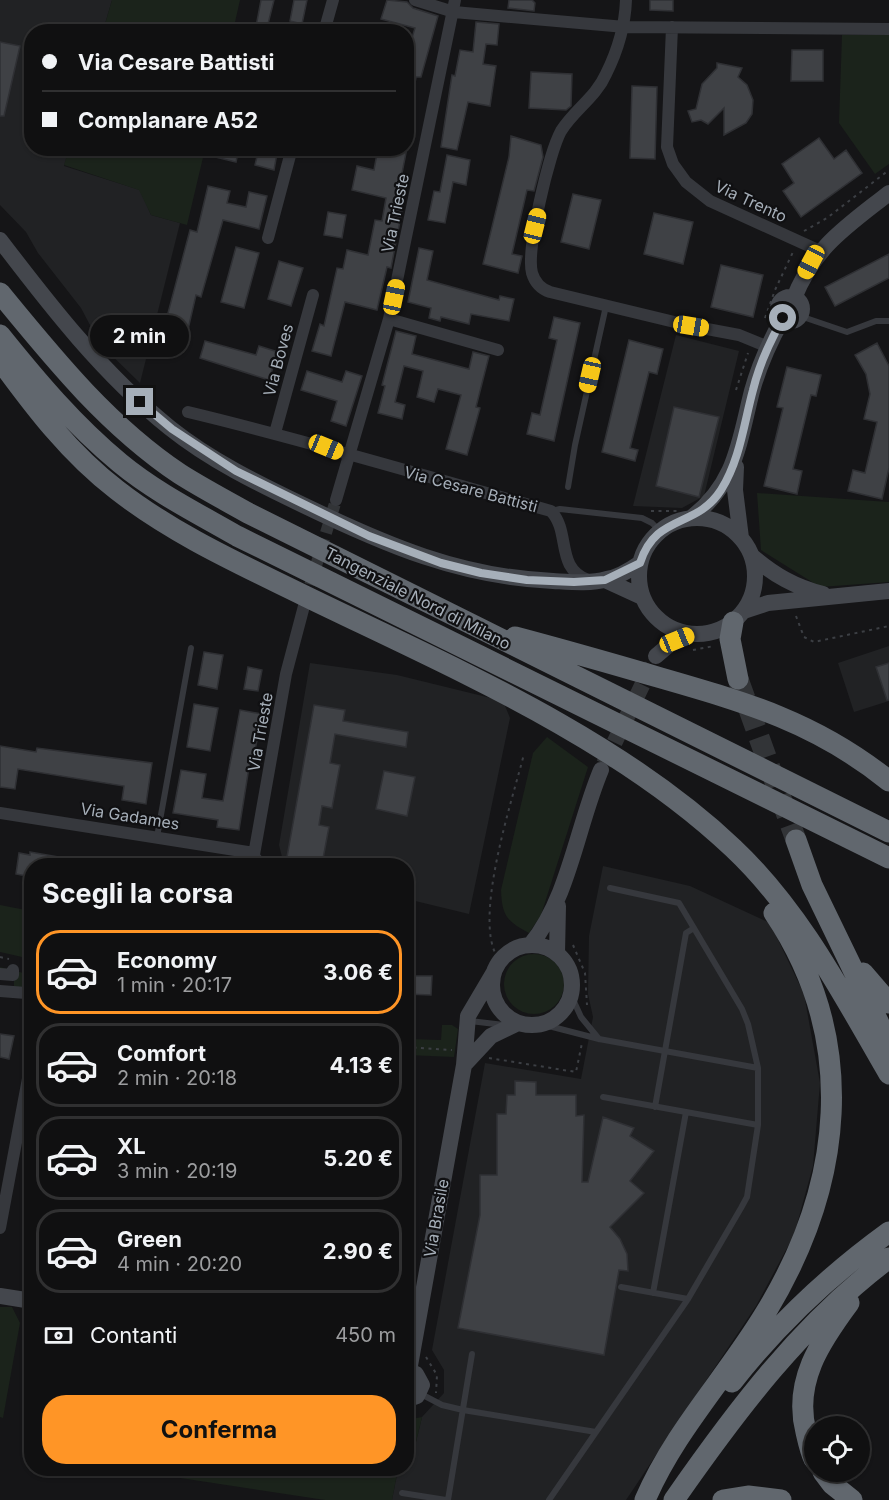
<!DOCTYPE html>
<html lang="it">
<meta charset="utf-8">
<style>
body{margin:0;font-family:Inter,sans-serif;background:#19191a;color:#f1f3f6;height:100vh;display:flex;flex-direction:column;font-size:22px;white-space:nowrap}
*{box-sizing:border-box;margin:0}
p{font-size:20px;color:#9c9d9f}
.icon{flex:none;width:33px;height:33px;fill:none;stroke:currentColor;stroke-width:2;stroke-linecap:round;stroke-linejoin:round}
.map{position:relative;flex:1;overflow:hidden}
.drawer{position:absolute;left:24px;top:858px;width:390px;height:618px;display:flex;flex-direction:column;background:#101011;border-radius:24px;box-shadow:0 2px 4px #0004,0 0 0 2px #303031}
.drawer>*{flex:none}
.guide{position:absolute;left:24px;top:24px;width:390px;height:132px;border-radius:24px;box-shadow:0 2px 4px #0004,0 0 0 2px #303031;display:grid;align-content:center;height:132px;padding:0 18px;background:#101011}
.buttons{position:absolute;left:804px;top:1416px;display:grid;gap:12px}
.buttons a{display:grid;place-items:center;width:66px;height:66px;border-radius:50%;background:#101011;box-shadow:0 2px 4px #0004,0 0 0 2px #303031;font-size:30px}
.end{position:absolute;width:27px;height:27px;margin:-14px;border:8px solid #a6afb9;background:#111;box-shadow:0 0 0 3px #111}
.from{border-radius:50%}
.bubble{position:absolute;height:42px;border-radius:21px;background:#101011;box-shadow:0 2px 4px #0004,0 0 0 2px #303031;font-size:20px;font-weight:700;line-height:42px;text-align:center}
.car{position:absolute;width:18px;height:36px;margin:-18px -9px;border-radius:8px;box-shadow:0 0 4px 2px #0007;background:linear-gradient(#f5c518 24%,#345 0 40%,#f5c518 0 76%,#345 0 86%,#f5c518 0)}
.guide b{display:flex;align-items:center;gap:21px;height:57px;font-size:22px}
.guide b+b{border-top:2px solid #303031}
.guide i{width:15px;height:15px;background:#f1f3f6}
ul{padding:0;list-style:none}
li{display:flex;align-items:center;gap:18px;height:84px;margin:0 12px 9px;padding:0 6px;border:3px solid #303031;border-radius:24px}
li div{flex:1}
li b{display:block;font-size:22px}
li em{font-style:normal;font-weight:700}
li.active{border-color:#ff9526}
li>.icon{width:54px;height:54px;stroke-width:1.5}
h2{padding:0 18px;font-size:27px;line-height:72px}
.pay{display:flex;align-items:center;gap:15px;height:66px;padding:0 18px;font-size:22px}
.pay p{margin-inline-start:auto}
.button{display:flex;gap:12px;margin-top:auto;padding:12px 18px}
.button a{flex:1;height:69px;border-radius:24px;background:#ff9526;color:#111;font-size:24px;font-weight:700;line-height:69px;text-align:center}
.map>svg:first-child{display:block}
.built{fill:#212224}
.green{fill:#1b231b}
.building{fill:#3f4145;stroke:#2f3034;stroke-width:1.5}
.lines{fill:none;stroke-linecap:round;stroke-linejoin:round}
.street-tunnel{stroke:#323437;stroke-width:12;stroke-dasharray:12 6;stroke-linecap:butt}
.secondary-tunnel{stroke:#323437;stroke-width:16;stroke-dasharray:16 8;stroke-linecap:butt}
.highway-tunnel{stroke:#323437;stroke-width:21;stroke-dasharray:21 10;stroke-linecap:butt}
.path{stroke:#3c3f44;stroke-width:2;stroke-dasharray:3 4.5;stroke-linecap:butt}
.lane{stroke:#36383d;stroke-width:6}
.street{stroke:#36383d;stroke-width:12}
.secondary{stroke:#44474d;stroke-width:16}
.highway{stroke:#61676e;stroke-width:21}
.route{stroke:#a6afb9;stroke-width:8}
.labels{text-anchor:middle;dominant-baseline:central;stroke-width:4.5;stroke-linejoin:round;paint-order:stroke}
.street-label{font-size:16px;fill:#a6afb9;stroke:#101012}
</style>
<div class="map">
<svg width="889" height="1500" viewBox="0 0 889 1500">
<rect width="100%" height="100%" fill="#151517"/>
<path class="built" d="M0 0H112L103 31 32 32V148L69 149 64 166 140 190 151 215 180 223 140 383 100 344 81 308 38 253 26 232 0 205Z
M676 335 739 351 704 496 682 508 633 506Z
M889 646V701L854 712 838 663Z
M310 663 397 675 503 701 510 718 469 914 407 899 406 866 284 865 279 845Z
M603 866 690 886 770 923 804 994 820 1083 813 1166 794 1235 756 1306 626 1500H392L398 1469 406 1468 407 1446H415L422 1417 444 1393V1370L432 1350 485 1063 581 1079 593 1017 588 994 589 936Z"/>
<path class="green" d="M112 0H240L233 31H103Z
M842 35H889V164L875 174 839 123Z
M69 149H205L187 225 151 215 139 190 64 165Z
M757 493 889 502V582L820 587 761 550Z
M547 737 588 767 541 915 529 933C506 921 502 915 501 890L533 753Z
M0 905 31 911V959L0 952Z
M504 984a30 30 0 1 1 60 0a30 30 0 1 1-60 0Z
M0 967 31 975V982L25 987 14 988V973L0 972Z
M442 1025H452L458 1029 454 1057 407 1055V1039L441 1040Z
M0 1307H12L20 1323 3 1418 0 1417Z
M422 1417 415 1446H407V1420Z
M155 1469V1468L398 1469 392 1500H325L154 1474Z"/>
<path class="building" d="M261 0H274L266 32H255Z
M294 0H307L302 24 290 21Z
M387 0 407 2 413 8 438 16 421 77H416L412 100H406V58L415 28 381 19Z
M509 0H532L535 3 534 11 508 8Z
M650 0H673V11L650 10Z
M476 22 499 24 497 45 486 44 483 64 496 66 490 106 468 102 457 150 441 147 452 75 455 76 460 50 473 52Z
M0 42 20 46 4 116H0Z
M792 50H823V81H791Z
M717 63 742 68 738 77 747 85 753 100 752 114 746 123 724 135V108L708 124 701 120 692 122 688 111 696 109 702 84 717 68Z
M531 72 572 74 571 106 566 110 529 108Z
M632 86 657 87 655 159 630 158Z
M511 136 541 145 543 157 534 191 527 190 512 254 522 256 518 273 483 264 509 157Z
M819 138 834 159 846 150 862 173 801 217 783 191 794 183 782 164Z
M216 148H239L236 162 215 157Z
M259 148H278L274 170 255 165Z
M378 148H407L401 178 408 179 391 268 387 267 377 310 345 302 331 356 312 351 320 324 324 326 337 268 343 269 347 250 368 255 375 220 382 221 386 198 352 190 357 166 374 170Z
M447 155 470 160 466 185 453 182 445 223 428 220 434 191 440 192Z
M208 186 230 191 227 203 246 207 249 192 267 196 259 229 223 220 201 297 196 295 186 338 163 332 190 230 197 232Z
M573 194 601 200 589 249 561 242Z
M328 212 346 215 342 238 324 235Z
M654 213 693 222 683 264 644 254Z
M236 247 259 253 244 308 221 302Z
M419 248 433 251 427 280 499 300 500 296 514 299 509 321 471 314 469 324 441 317 440 321 429 318 431 308 408 302Z
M889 254V278L835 306 825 287Z
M279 261 303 268 291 306 268 299Z
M721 265 763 275 753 317 711 307Z
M554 317 580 323 554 441 527 434 532 413 540 415 557 340 549 338Z
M396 331 416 336 412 354 469 369 473 352 489 356 476 407 480 408 467 455 446 449 461 395 438 389 434 402 417 397 423 371 404 366 395 402 405 405 402 419 378 413 385 386 382 385Z
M629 340 663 349 657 374 649 372 630 448 638 450 635 461 602 452Z
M205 341 256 355 259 346 278 352 269 380 200 358Z
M877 343 889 366V468L882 499 848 491 853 470 865 473 877 422 864 419 870 394 866 374 855 355Z
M787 367 821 375 816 396 811 395 793 469 802 471 797 494 764 486 783 408 777 407Z
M307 371 342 382 346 371 362 376 346 426 331 421 337 401 301 390Z
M674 407 719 417 699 497 656 486Z
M204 652 223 655 217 689 198 685Z
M889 663V700H887L876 667Z
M248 667 262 670 258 691 244 689Z
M194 704 218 708 210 751 187 747Z
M314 705 345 710 343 721 408 732 406 747 335 734 330 763 340 765 332 808 322 806 319 825 329 827 322 864 287 857Z
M240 710 262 714 253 761H250L239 830 217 827 218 820 173 813 181 770 206 774 202 798 223 801Z
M0 746 36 752 37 748 152 763 146 804 122 800 124 786 18 769 15 789 0 787Z
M384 771 415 777 407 816 376 809Z
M30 852 75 860V866H32V877L16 874 19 853 30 855Z
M406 976H432L431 995 406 994Z
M0 1034 14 1036 9 1059 0 1057Z
M515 1081 536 1082V1095H576V1116L584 1115 582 1182H588L603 1117 634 1128 630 1136 654 1151 630 1181 644 1193 610 1227 620 1239 627 1254 628 1271 619 1270 604 1355 458 1328 480 1215V1175H497V1114H506L507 1095H515Z"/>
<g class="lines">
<path class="street-tunnel" d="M305 602 336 500"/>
<path class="secondary-tunnel" d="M604 764 652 665"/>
<path class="highway-tunnel" d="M738 679 796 840"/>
<path class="path" d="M804 231 827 218 889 170
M765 318 775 290 793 252
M736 390 748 353
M651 511H679
M796 616 804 637 814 642 889 626
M693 650 714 646
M573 945 585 973 587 1005
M0 957 9 959
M498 958C472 920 513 798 524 754
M23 962 32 964
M406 1047 452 1050
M489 1058 576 1072 582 1043
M426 1357 437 1375 436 1393"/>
<path class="lane" d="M800 316 847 332 876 321H889
M568 487 575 445 606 306
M552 511 560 509 642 518 652 523 660 531
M157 837 191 648
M255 853 266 866
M571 995 581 1017 599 1039
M470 1021 504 1025
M541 1024 599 1039 758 1068
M603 1097 758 1125
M655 1107 686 933 694 928
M621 1287 688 1299
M653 1293 686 1112
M419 1393 442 1405 463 1410 596 1432
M402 1493 446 1500
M448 1500 472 1354
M549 1500 688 1299 741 1208 747 1197 758 1125V1068L748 1024 742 1009 679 903 610 888"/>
<path class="street" d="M415 0 454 12 625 27 889 29
M626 0C625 27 618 50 606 74 596 97 574 110 561 131 549 153 526 250 532 273 535 283 541 289 550 292L691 326 739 335 768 347
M672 27 667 147 673 164 686 182 710 201 820 251
M324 32 333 0
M268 238 292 148
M389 319 498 350
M188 412C310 441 430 478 551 511 571 532 555 568 588 580
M275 433 313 295
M336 500 389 319 455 0
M0 813 254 853
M252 866 286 674 304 606
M0 974 13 975V970
M32 984 26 993 32 1004
M0 991 26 993
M0 1228 32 1057"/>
<path class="secondary" d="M0 240C51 307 103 374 170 428 210 460 257 483 303 505 386 545 460 577 553 581 571 582 590 584 607 579 619 577 630 570 640 563
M778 309a12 12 0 1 1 24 0a12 12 0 1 1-24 0Z
M794 298C815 246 846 227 889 193
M736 467 735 490 741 538
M639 576a58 58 0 1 1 116 0a58 58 0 1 1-116 0Z
M691 518C736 484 739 442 752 391 759 366 770 341 783 318
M752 556C774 575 795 587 823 594
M605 580 642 597
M744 611 768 603 889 591
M656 656 670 644 690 634
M531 944C569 897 577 827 601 770
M492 985a40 40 0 1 1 80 0a40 40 0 1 1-80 0Z
M557 953 558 906
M464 1065 491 1036 518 1023
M0 1296 32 1301
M406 1371 416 1374 422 1385 417 1396 406 1400
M409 1371 464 1065 468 1016 494 972"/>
<path class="highway" d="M0 293C54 359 108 426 180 474 202 488 225 500 248 513L889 832
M0 335C37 381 74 425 120 463 155 492 197 513 237 536L889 858
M0 360C35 408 70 454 117 490 175 535 240 564 305 596 449 666 616 737 733 848 800 911 843 995 889 1074
M733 622 730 639 738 679
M515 637C564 650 613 664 661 678 748 703 817 723 889 781
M796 840 812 885 889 1044
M863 973 889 1003
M732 1382C776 1326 831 1274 889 1232
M814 1459C810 1451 808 1441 806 1432 793 1382 820 1342 849 1303
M823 1472 832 1484 852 1500
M645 1500C675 1430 727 1377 766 1312 843 1185 860 1041 774 913
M674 1500C736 1411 802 1323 889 1258
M723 1500 748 1496 781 1500"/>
</g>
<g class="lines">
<path class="route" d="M140 402 172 429 236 471 369 536 441 563 481 573 527 580 574 582 605 580 640 563C656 513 696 529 721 490 740 460 744 423 753 390 759 365 770 341 783 318"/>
</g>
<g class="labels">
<g class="street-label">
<text transform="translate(751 201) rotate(25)">Via Trento</text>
<text transform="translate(395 213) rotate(-78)">Via Trieste</text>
<text transform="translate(278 360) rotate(-75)">Via Boves</text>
<text transform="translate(471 489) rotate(15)">Via Cesare Battisti</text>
<text transform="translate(418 598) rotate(27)">Tangenziale Nord di Milano</text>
<text transform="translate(260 732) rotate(-80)">Via Trieste</text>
<text transform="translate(130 816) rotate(9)">Via Gadames</text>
<text transform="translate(436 1218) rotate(-80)">Via Brasile</text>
</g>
</g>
</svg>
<div class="buttons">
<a><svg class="icon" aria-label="locate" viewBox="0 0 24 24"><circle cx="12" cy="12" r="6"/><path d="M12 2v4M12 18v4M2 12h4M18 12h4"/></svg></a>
</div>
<i class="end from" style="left:783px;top:318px"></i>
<i class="end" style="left:140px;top:402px"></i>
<div class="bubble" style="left:90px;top:315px;width:99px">2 min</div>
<i class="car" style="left:535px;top:226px;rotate:14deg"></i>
<i class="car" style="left:811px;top:262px;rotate:208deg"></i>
<i class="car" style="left:394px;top:297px;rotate:12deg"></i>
<i class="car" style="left:691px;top:326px;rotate:99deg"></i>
<i class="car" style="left:590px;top:375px;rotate:193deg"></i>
<i class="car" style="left:326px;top:447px;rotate:112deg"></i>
<i class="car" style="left:677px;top:640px;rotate:68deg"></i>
<div class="guide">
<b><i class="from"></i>Via Cesare Battisti</b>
<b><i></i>Complanare A52</b>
</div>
<section class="drawer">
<h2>Scegli la corsa</h2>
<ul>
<li class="active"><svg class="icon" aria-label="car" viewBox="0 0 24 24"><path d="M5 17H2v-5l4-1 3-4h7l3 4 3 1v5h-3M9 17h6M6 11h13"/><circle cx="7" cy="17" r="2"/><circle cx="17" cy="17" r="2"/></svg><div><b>Economy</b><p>1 min · 20:17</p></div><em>3.06 €</em></li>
<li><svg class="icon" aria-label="car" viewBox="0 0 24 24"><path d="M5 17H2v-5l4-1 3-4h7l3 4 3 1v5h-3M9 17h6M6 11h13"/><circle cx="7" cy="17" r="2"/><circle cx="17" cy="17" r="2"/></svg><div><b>Comfort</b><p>2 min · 20:18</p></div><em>4.13 €</em></li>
<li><svg class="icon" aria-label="car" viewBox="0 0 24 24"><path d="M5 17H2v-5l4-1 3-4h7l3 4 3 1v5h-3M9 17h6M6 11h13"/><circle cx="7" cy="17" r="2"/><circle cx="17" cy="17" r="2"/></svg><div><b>XL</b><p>3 min · 20:19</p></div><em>5.20 €</em></li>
<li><svg class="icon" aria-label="car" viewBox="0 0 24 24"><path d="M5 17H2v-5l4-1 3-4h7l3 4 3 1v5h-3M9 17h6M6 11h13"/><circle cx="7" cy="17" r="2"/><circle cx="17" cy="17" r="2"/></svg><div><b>Green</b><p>4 min · 20:20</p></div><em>2.90 €</em></li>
</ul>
<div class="pay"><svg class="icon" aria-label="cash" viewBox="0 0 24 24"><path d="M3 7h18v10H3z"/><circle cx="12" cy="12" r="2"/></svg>Contanti<p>450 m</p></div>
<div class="button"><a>Conferma</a></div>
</section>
</div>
